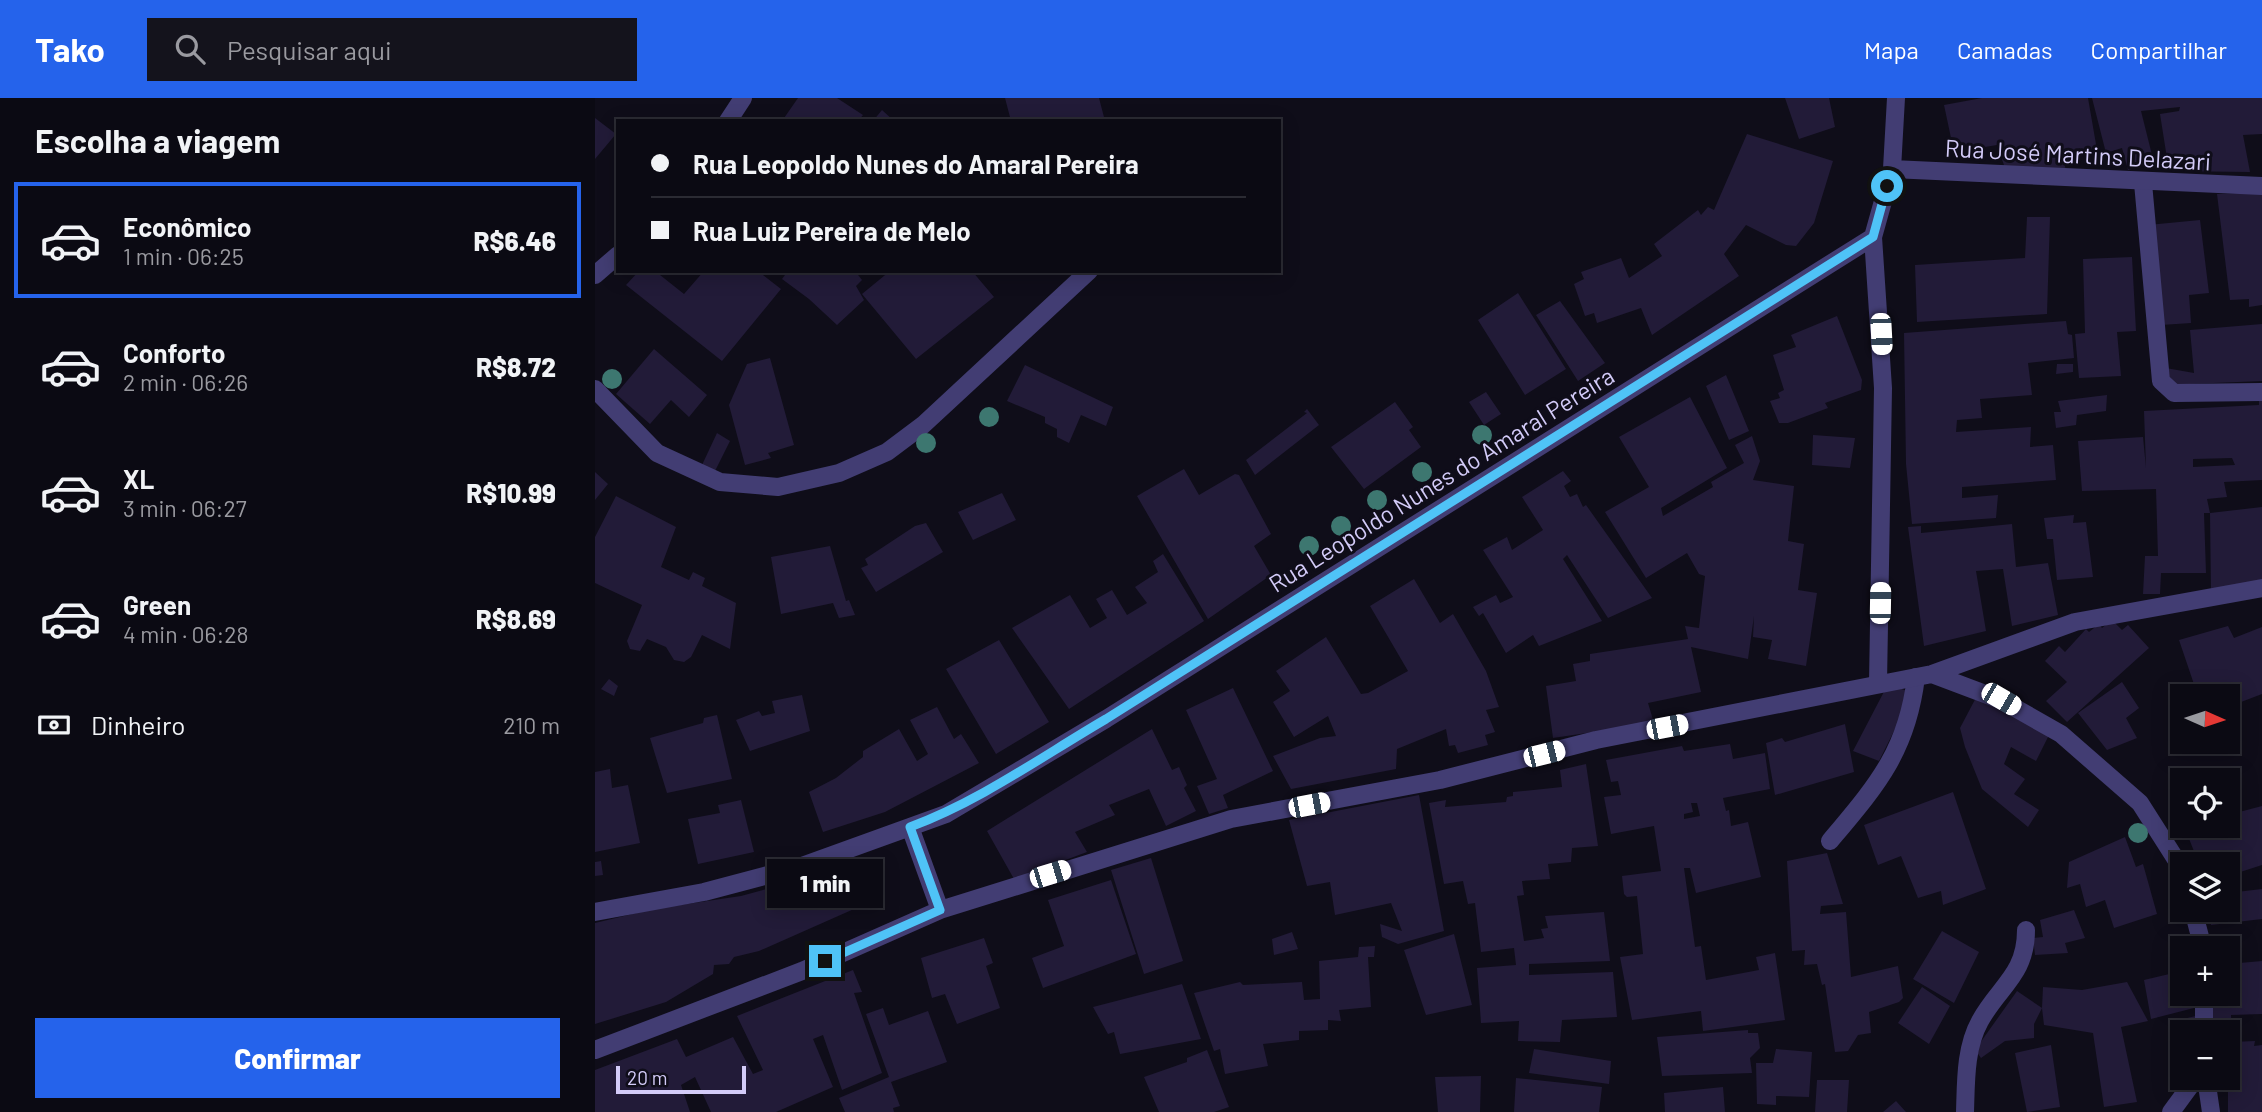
<!DOCTYPE html>
<html lang="pt">
<meta charset="utf-8">
<style>
body{margin:0;font-family:Barlow,sans-serif;background:#14131c;color:#f1f3f6;height:100vh;display:flex;flex-direction:column;font-size:26px;white-space:nowrap}
*{box-sizing:border-box;margin:0}
p{font-size:23px;color:#9a9aa0}
.icon{flex:none;width:38px;height:38px;fill:none;stroke:currentColor;stroke-width:2;stroke-linecap:round;stroke-linejoin:round}
.map{position:relative;flex:1;overflow:hidden}
.side{display:flex;flex-direction:column;background:#0b0a13;width:595px}
.side>*{flex:none}
.top-card{position:absolute;left:21px;top:21px;width:665px;height:154px;border-radius:0px;box-shadow:0 4px 18px #0003,0 0 0 2px #2b2b33;display:grid;align-content:center;height:154px;padding:0 35px;background:#0b0a13}
.needle{width:46px;rotate:93deg}
.buttons{position:absolute;left:1575px;top:586px;display:grid;gap:14px}
.buttons a{display:grid;place-items:center;width:70px;height:70px;border-radius:0px;background:#0b0a13;box-shadow:0 4px 18px #0003,0 0 0 2px #2b2b33;font-size:35px}
.scale{position:absolute;left:21px;bottom:18px;width:130px;box-sizing:border-box;padding-left:7px;border:4px solid #d3cbf8;border-top:0;font-size:19px;line-height:24px;white-space:nowrap;color:#d3cbf8;-webkit-text-stroke:5px #0f0d19;paint-order:stroke}
.end{position:absolute;width:32px;height:32px;margin:-16px;border:9px solid #4fc3f7;background:#111;box-shadow:0 0 0 4px #111}
.from{border-radius:50%}
.bubble{position:absolute;height:49px;border-radius:0px;background:#0b0a13;box-shadow:0 4px 18px #0003,0 0 0 2px #2b2b33;font-size:23px;font-weight:800;line-height:49px;text-align:center}
.car{position:absolute;width:21px;height:42px;margin:-21px -10px;border-radius:9px;box-shadow:0 0 5px 2px #0007;background:linear-gradient(#fff 24%,#345 0 40%,#fff 0 76%,#345 0 86%,#fff 0)}
.top-card b{display:flex;align-items:center;gap:24px;height:66px;font-size:26px}
.top-card b+b{border-top:2px solid #2b2b33}
.top-card i{width:18px;height:18px;background:#f1f3f6}
ul{padding:0;list-style:none}
li{display:flex;align-items:center;gap:21px;height:116px;margin:0 14px 10px;padding:0 21px;border:4px solid transparent;border-radius:0px}
li div{flex:1}
li b{display:block;font-size:26px}
li em{font-style:normal;font-weight:800}
li.on{border-color:#2563eb}
li>.icon{width:63px;height:63px;stroke-width:1.5}
h2{padding:0 35px;font-size:32px;line-height:84px}
.pay{display:flex;align-items:center;gap:18px;height:77px;padding:0 35px;font-size:26px}
.pay p{margin-inline-start:auto}
.cta{display:flex;gap:14px;margin-top:auto;padding:14px 35px}
.cta a{flex:1;height:80px;border-radius:0px;background:#2563eb;color:#fff;font-size:28px;font-weight:800;line-height:80px;text-align:center}
header{display:flex;align-items:center;gap:42px;box-sizing:border-box;height:98px;padding:0 35px;background:#2563eb;color:#fff}
header strong{font-size:33px}
nav{display:flex;gap:38px;margin-inline-start:auto;font-size:24px}
.search{width:490px;height:63px;background:#14131c;display:flex;align-items:center;gap:18px;box-sizing:border-box;padding:0 24px;border-radius:0px;color:#9a9aa0;font-size:26px}
main{display:flex;flex:1;min-height:0}
.map>svg:first-child{display:block}
.building{fill:#221b38;fill-rule:evenodd}
.lines{fill:none;stroke-linecap:round;stroke-linejoin:round}
.lane{stroke:#423d73;stroke-width:18}
.street{stroke:#423d73;stroke-width:18}
.tree{fill:#3d7770}
.route{stroke:#4fc3f7;stroke-width:9}
.labels{text-anchor:middle;dominant-baseline:central;stroke-width:6;stroke-linejoin:round;paint-order:stroke}
.street-label{font-size:24px;fill:#d3cbf8;stroke:#0f0d19}
</style>
<header>
<strong>Tako</strong>
<div class="search"><svg class="icon" aria-label="search" viewBox="0 0 24 24"><circle cx="10" cy="10" r="6"/><path d="M15 15l6 6"/></svg>Pesquisar aqui</div>
<nav><a>Mapa</a><a>Camadas</a><a>Compartilhar</a></nav>
</header>
<main>
<section class="side">
<h2>Escolha a viagem</h2>
<ul>
<li class="on"><svg class="icon" aria-label="car" viewBox="0 0 24 24"><path d="M5 17H2v-5l4-1 3-4h7l3 4 3 1v5h-3M9 17h6M6 11h13"/><circle cx="7" cy="17" r="2"/><circle cx="17" cy="17" r="2"/></svg><div><b>Econômico</b><p>1 min · 06:25</p></div><em>R$6.46</em></li>
<li><svg class="icon" aria-label="car" viewBox="0 0 24 24"><path d="M5 17H2v-5l4-1 3-4h7l3 4 3 1v5h-3M9 17h6M6 11h13"/><circle cx="7" cy="17" r="2"/><circle cx="17" cy="17" r="2"/></svg><div><b>Conforto</b><p>2 min · 06:26</p></div><em>R$8.72</em></li>
<li><svg class="icon" aria-label="car" viewBox="0 0 24 24"><path d="M5 17H2v-5l4-1 3-4h7l3 4 3 1v5h-3M9 17h6M6 11h13"/><circle cx="7" cy="17" r="2"/><circle cx="17" cy="17" r="2"/></svg><div><b>XL</b><p>3 min · 06:27</p></div><em>R$10.99</em></li>
<li><svg class="icon" aria-label="car" viewBox="0 0 24 24"><path d="M5 17H2v-5l4-1 3-4h7l3 4 3 1v5h-3M9 17h6M6 11h13"/><circle cx="7" cy="17" r="2"/><circle cx="17" cy="17" r="2"/></svg><div><b>Green</b><p>4 min · 06:28</p></div><em>R$8.69</em></li>
</ul>
<div class="pay"><svg class="icon" aria-label="cash" viewBox="0 0 24 24"><path d="M3 7h18v10H3z"/><circle cx="12" cy="12" r="2"/></svg>Dinheiro<p>210 m</p></div>
<div class="cta"><a>Confirmar</a></div>
</section>
<div class="map">
<svg width="1667" height="1014" viewBox="0 0 1667 1014">
<rect width="100%" height="100%" fill="#0f0d19"/>
<path class="building" d="M203 0H242L268 17 263 23H187Z
M410 0H504L510 23H416Z
M1190 0H1234L1240 29 1204 41Z
M1387 0H1493L1502 52 1468 59 1471 73 1410 70 1402 47 1359 54 1349 7Z
M1497 0H1667V36L1648 37 1655 74 1574 73 1565 16 1584 13 1585 9 1546 13 1559 65 1533 72 1527 50 1511 55Z
M287 12 299 23H278Z
M0 20 21 36 0 61Z
M1152 36 1238 63 1219 125 1201 148 1191 147 1151 127 1129 156 1144 178 1057 237 1046 210 1002 225 999 215 990 218 979 186 989 181 986 174 1026 160 1034 180 1067 158 1059 146 1103 112 1106 117 1113 109 1119 112Z
M1667 95V207L1654 209V201L1635 202 1622 96Z
M1432 119H1455L1452 216 1322 224 1320 167 1430 160Z
M1605 122 1614 195 1594 197 1596 225 1566 227 1553 127Z
M1537 159 1541 233 1522 234 1526 278 1484 280 1480 236 1490 235 1488 161Z
M44 173H60L89 196 109 173H163L186 191 127 263 31 187Z
M193 173H260L267 182 261 188 269 202 242 227 214 201 187 181Z
M295 173H377L399 199 321 261 267 196Z
M923 195 971 271 930 297 883 222Z
M965 203 1010 265 983 283 941 217Z
M1242 218 1267 282 1266 292 1230 305 1233 310 1193 325H1184L1175 303 1185 300 1183 295 1189 292 1178 257 1201 249 1196 237Z
M1471 223 1473 236 1477 237 1479 260 1433 265 1437 297 1385 301 1387 320 1362 322 1361 334 1436 329 1435 349 1458 347 1461 382 1367 389V400L1403 397 1401 420 1317 426 1311 366 1309 235Z
M1667 226V283L1571 287 1565 269 1599 275 1595 232Z
M59 251 112 297 94 319 76 302 55 326 21 296Z
M175 260 199 347 173 355 176 360 150 367 134 307 152 266Z
M1462 266H1478V274L1461 276Z
M430 267 518 309 511 328 486 317 474 345 462 339V331L450 325V319L412 303Z
M1131 277 1154 333 1134 342 1111 288Z
M891 294 906 316 889 327 874 304Z
M1512 297 1511 313 1482 317 1481 327 1461 330 1459 314H1466L1463 303Z
M1095 299 1132 370 1066 410 1068 418 1118 389 1116 384 1149 365 1140 347 1157 338 1165 363 1158 382 1199 388 1193 443 1209 446 1203 492 1222 495 1211 568 1173 561 1177 542 1158 539 1159 518 1153 561 1096 549 1106 594 1053 605 1059 625 958 640 951 588 981 583 978 566 995 563V556L1093 541 1090 528 1104 530 1110 478 1104 476 1092 455 1051 480 1010 414 1054 389 1024 339Z
M1664 301H1667V382L1629 384 1632 399 1612 401 1615 415 1667 409V485L1616 496 1615 415H1609L1611 475H1566L1565 496H1548L1550 458H1563L1561 391 1487 393 1483 343 1548 339 1551 370 1549 313 1664 307ZM1637 360 1640 367 1598 369V361Z
M800 304 818 329 814 332 826 349 769 391 736 349Z
M712 311 724 327 660 377 651 362 712 315 709 314Z
M122 335 135 343 120 373 107 367Z
M1218 337 1260 340 1255 370 1217 367Z
M589 371 604 397 640 376 644 377 676 436 659 448 676 477 613 521 542 398Z
M968 373 976 383 969 388 975 399 982 396 988 409 991 407 1057 500 1013 520 972 457 968 461 1007 523 944 548 938 537 911 555 888 515 884 518 878 509 901 497 905 505 918 499 888 452 912 439 917 452 948 432 927 399Z
M0 374 13 386 0 402Z
M407 395 421 422 378 442 363 414Z
M21 398 81 429 66 469 94 482 98 474 110 480 107 488 141 505 135 551 107 537 96 559 89 564 79 562 71 549 52 541 45 553 35 551 32 543 47 507 0 485V439Z
M1479 417 1478 425 1491 424 1498 479 1462 482 1458 441H1452L1449 420Z
M331 425 348 454 281 494 266 470 273 467 270 461 320 428Z
M1417 426 1421 469 1453 465 1463 517 1417 528 1408 471 1381 473 1391 533 1329 548 1313 429 1326 428V435Z
M235 448 251 503 254 502 260 517 244 520 238 505 186 516 176 459Z
M568 456 609 523 474 611 417 530 475 497 495 530 512 520 501 501 517 492 532 517 552 505 540 489 563 474 558 463Z
M819 481 845 525 858 516 891 573 904 609 891 612 900 634 890 637 893 647 863 655 860 647 854 648 851 631 802 651 801 671 696 691 678 658 725 640 741 638 733 618 699 639 678 604 695 593 681 573 731 539 766 596 773 595 813 573 775 508Z
M1517 522 1527 532 1533 527 1554 550 1472 624 1451 603 1472 584 1450 563 1464 548 1470 554 1491 531 1494 534 1504 526 1507 530Z
M1633 528 1639 540 1667 529V596L1633 609V598H1603L1584 542Z
M404 542 454 624 401 656 351 571Z
M14 581 23 588 19 598 6 591Z
M1527 584 1544 610 1531 620 1542 640 1512 652 1483 615Z
M1293 586 1318 595 1284 663 1258 653Z
M638 590 678 673 628 697 633 710 614 716 602 688 622 681 591 612Z
M1384 594 1455 635 1441 663 1416 649 1409 666 1430 681 1419 696 1444 712 1433 729 1387 691 1370 649 1365 630Z
M207 597 215 633 155 653 141 622 164 613 167 618 180 615 177 603Z
M342 609 359 641 366 636 384 665 290 714 228 734 214 694 241 680 268 659V653L304 631 322 663 333 656 315 622Z
M122 617 137 681 72 695 55 640 108 625 109 620Z
M1250 626 1259 674 1180 697 1171 645 1187 640 1190 644Z
M557 631 577 672 584 669 592 687 589 690 601 713 571 728 554 691 514 707 520 717 480 734 492 754 419 781 392 733Z
M1135 646 1138 661 1170 655 1175 691 1128 700 1131 713 1134 712 1136 728 1153 724 1166 779 1101 795 1095 770H1089L1100 849 1106 848 1111 882 1164 872 1161 859 1180 855 1190 922 1108 933 1106 913 1037 922 1025 859 1048 856 1042 798 1032 799 1029 796 1027 778 1066 773 1059 728 1016 736 1009 699 1026 697 1023 683 1016 684 1011 662 1087 648 1089 653ZM1096 705H1102L1105 718 1089 721V716L1098 714Z
M991 666 1003 748 977 750 976 764 953 766 955 781 927 783 929 797 922 798 929 843 949 840 946 831 953 830 950 818 1009 814 1015 863 934 866V877L1018 874 1022 919 967 922 965 944 923 943 924 923 886 925 882 870 921 867 919 850 886 854 880 805 873 806 868 783 849 786 834 705 851 702 850 709 911 704 912 699 918 698V694L967 689 965 672Z
M15 671 17 690 33 687 45 745 0 754V674Z
M1358 694 1391 791 1348 807 1346 793 1323 800 1306 758 1283 767 1269 727Z
M824 697 849 833 803 846 787 839 785 826 807 833 796 805 740 817 735 784 712 788 694 722Z
M146 702 159 754 103 766 93 721 125 715 123 707Z
M1667 708V767L1633 778V766H1604L1589 728H1633V717Z
M1530 739 1541 769 1548 766 1562 816 1519 830 1510 802 1491 809 1485 786 1472 790 1474 764Z
M1232 755 1248 806 1226 808 1225 816 1251 814 1256 879 1303 868 1308 900 1304 904 1274 914 1276 935 1263 937 1253 953 1240 954 1230 886 1227 887 1222 866 1209 867 1210 852 1197 853 1192 763Z
M556 760 588 863 549 876 516 772Z
M6 763 8 777 0 778V764Z
M254 769 268 807 164 853 139 859 134 866 119 867 118 876 71 904 0 926V825L58 811 146 798Z
M516 782 541 856 448 890 437 860 469 848 453 802Z
M1667 791V821L1616 827 1615 812H1633V795Z
M1479 812 1490 840 1470 845 1473 855 1440 857 1438 840 1448 839 1445 822Z
M1347 833 1384 854 1359 905 1318 881Z
M697 834 703 851 679 857 677 841Z
M859 836 877 907 831 917 809 852Z
M389 840 398 865 391 868 405 910 362 926 350 896 337 900 326 860Z
M780 848 779 859H773L776 909 744 912 746 923 733 922V932L704 933V942L668 946 673 968 630 976 625 951 619 953 599 895 645 884 648 887 707 884 709 902 725 901 724 863 763 859 764 849Z
M1667 863V916L1636 917 1637 944 1660 943 1659 948 1667 947V1014H1633V934H1618L1617 896H1633V866Z
M258 872 267 894 259 895 287 975 247 992 228 937 218 941 238 989 181 1014H116L100 979 86 987 95 1014H0V972L82 941 91 959 138 939 158 976 168 972 142 918Z
M1587 873V896H1596L1599 910 1556 921 1549 882Z
M1532 884 1553 923 1526 929 1542 1004 1509 1009 1498 935 1449 927 1447 910 1439 926V940L1410 943 1386 960 1380 952 1422 893 1447 910 1448 889 1487 892Z
M587 886 606 941 525 956 519 934 513 936 498 909Z
M1327 889 1355 908 1334 946 1303 925Z
M288 910 294 927 333 913 352 964 296 984 305 1008 298 1010 299 1014H250L244 1000 294 979 271 916Z
M1605 917 1602 934H1587V948L1574 951 1575 924Z
M1153 932V935H1163L1165 950 1155 960 1157 975 1067 978 1062 939Z
M1456 947 1465 1009 1432 1014 1420 955Z
M939 951 1016 963 1014 986 934 975Z
M1181 951 1217 954 1214 999 1181 998V1007L1162 1006 1161 965H1178Z
M612 952 634 1009 619 1014H564L549 979 592 964V960Z
M886 978 885 1014H843L840 979Z
M921 980 1007 989 1004 1014H919Z
M1222 982H1254L1252 1014H1220Z
M1128 989 1130 1014H1070L1069 995Z
M1301 1003 1311 1014H1288Z"/>
<g class="lines">
<path class="lane" d="M1548 85 1566 283 1579 295 1667 294
M1235 743C1281 688 1312 654 1321 579
M1370 1014C1371 984 1370 950 1385 923 1404 888 1431 877 1431 832"/>
<path class="street" d="M133 23 148 0
M1297 71 1667 88
M0 177 23 157
M0 291 62 355 125 384 183 389 244 375 292 354 328 327 494 173
M1337 576 1406 602 1466 636 1545 705 1587 771
M1283 585 1288 290 1278 139 1297 71 1301 0
M315 729 345 812
M1598 812 1608 850
M0 814 109 794 207 768 351 716 511 621 1278 139
M1609 896V934
M0 952 207 873 345 812 636 721 845 682 1001 642 1337 576 1480 524 1667 490
M1611 980 1616 1014
M1576 1014 1601 980"/>
</g>
<g class="tree">
<circle cx="17" cy="281" r="10"/>
<circle cx="394" cy="319" r="10"/>
<circle cx="887" cy="337" r="10"/>
<circle cx="331" cy="345" r="10"/>
<circle cx="827" cy="374" r="10"/>
<circle cx="782" cy="402" r="10"/>
<circle cx="746" cy="428" r="10"/>
<circle cx="714" cy="448" r="10"/>
<circle cx="1543" cy="735" r="10"/>
</g>
<g class="lines">
<path class="route" d="M230 863 345 812 315 729C385 703 446 659 511 621L1278 139 1292 88"/>
</g>
<g class="labels">
<g class="street-label">
<text transform="translate(1483 56) rotate(3)">Rua José Martins Delazari</text>
<text transform="translate(846 381) rotate(-32)">Rua Leopoldo Nunes do Amaral Pereira</text>
</g>
</g>
</svg>
<div class="buttons">
<a><svg class="needle" viewBox="-14 -14 28 28"><path d="M0-13l5 13h-10z" fill="#e53935"/><path d="M0 13l5-13h-10z" fill="#9a9aa0"/></svg></a>
<a><svg class="icon" aria-label="locate" viewBox="0 0 24 24"><circle cx="12" cy="12" r="6"/><path d="M12 2v4M12 18v4M2 12h4M18 12h4"/></svg></a>
<a><svg class="icon" aria-label="layers" viewBox="0 0 24 24"><path d="M12 4l9 5-9 5-9-5zM3 14l9 5 9-5"/></svg></a>
<a>+</a>
<a>−</a>
</div>
<div class="scale">20 m</div>
<i class="end from" style="left:1292px;top:88px"></i>
<i class="end" style="left:230px;top:863px"></i>
<div class="bubble" style="left:172px;top:761px;width:116px">1 min</div>
<i class="car" style="left:1286px;top:236px;rotate:177deg"></i>
<i class="car" style="left:1285px;top:505px;rotate:1deg"></i>
<i class="car" style="left:1406px;top:601px;rotate:120deg"></i>
<i class="car" style="left:1072px;top:629px;rotate:79deg"></i>
<i class="car" style="left:949px;top:656px;rotate:76deg"></i>
<i class="car" style="left:714px;top:707px;rotate:79deg"></i>
<i class="car" style="left:455px;top:776px;rotate:73deg"></i>
<div class="top-card">
<b><i class="from"></i>Rua Leopoldo Nunes do Amaral Pereira</b>
<b><i></i>Rua Luiz Pereira de Melo</b>
</div>
</div>
</main>
